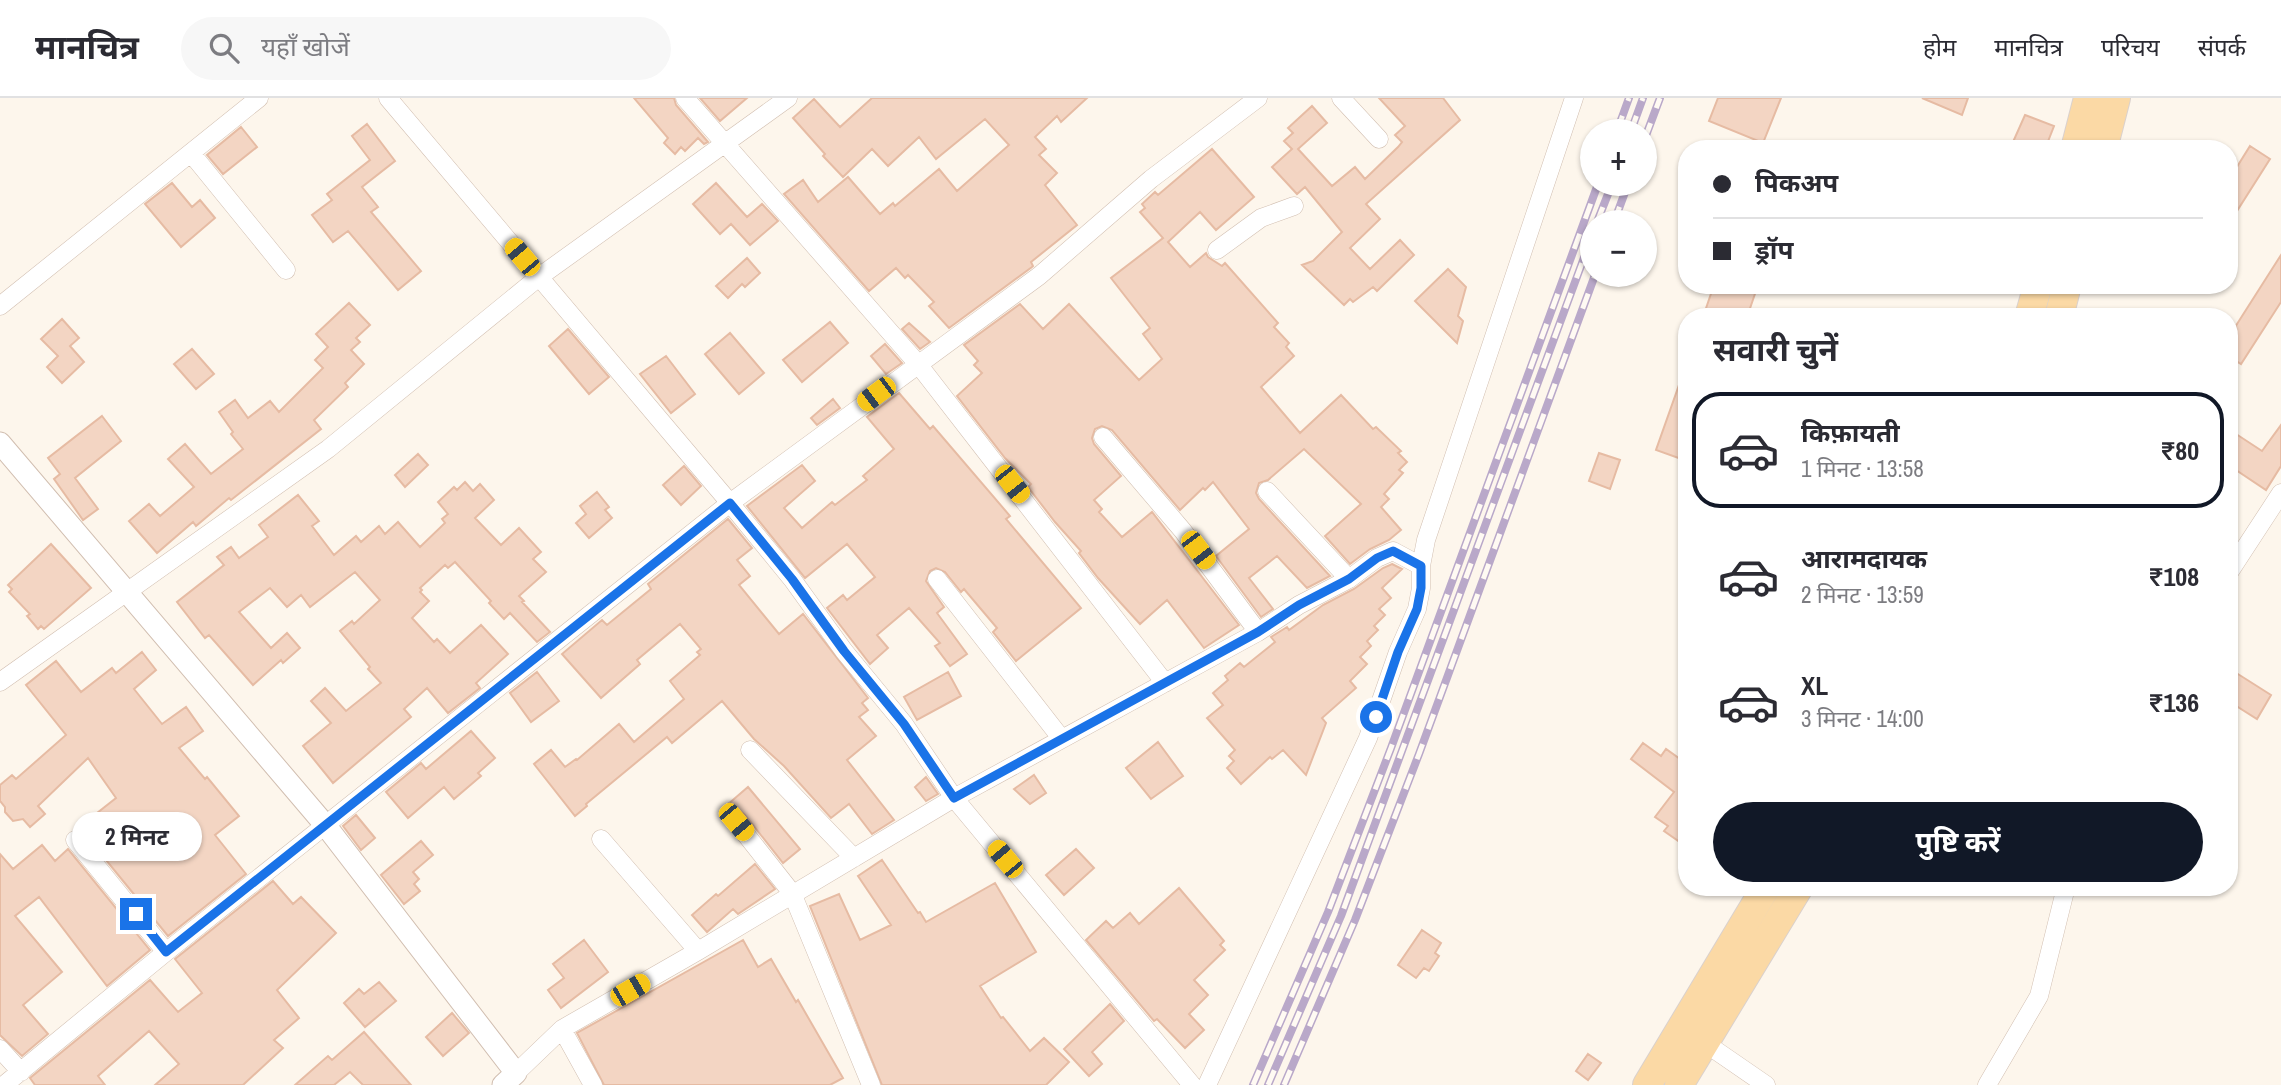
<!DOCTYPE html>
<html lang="hi">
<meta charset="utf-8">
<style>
body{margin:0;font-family:"Archivo Narrow","Noto Sans Devanagari",sans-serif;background:#f7f7f7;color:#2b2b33;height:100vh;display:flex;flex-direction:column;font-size:26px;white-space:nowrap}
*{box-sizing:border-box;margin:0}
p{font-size:23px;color:#7c7c81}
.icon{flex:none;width:38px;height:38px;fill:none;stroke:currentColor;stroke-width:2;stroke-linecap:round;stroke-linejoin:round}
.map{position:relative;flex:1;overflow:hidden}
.panel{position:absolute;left:1678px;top:210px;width:560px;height:588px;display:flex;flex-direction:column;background:#fff;border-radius:28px;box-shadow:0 2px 5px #0004}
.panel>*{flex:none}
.top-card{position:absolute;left:1678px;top:42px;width:560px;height:154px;border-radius:28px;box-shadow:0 2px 5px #0004;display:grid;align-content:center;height:154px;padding:0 35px;background:#fff}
.tools{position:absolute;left:1580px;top:21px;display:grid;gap:14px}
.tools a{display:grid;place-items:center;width:77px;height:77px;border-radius:50%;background:#fff;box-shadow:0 2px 5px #0004;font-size:35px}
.end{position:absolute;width:32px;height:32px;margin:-16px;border:9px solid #1a73e8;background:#fff;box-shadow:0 0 0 4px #fff}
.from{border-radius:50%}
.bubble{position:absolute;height:49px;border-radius:24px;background:#fff;box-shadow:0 2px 5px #0004;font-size:23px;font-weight:700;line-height:49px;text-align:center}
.car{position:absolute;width:21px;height:42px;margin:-21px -10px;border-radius:9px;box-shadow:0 0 5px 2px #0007;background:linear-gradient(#f5c518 24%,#345 0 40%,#f5c518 0 76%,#345 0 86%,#f5c518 0)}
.top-card b{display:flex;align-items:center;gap:24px;height:66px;font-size:26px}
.top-card b+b{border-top:2px solid #e1e1e2}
.top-card i{width:18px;height:18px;background:#2b2b33}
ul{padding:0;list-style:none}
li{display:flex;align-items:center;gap:21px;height:116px;margin:0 14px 10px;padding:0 21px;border:4px solid transparent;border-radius:28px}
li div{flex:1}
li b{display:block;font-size:26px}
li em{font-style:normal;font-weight:700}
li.active{border-color:#111827}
li>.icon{width:63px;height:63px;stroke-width:1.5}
h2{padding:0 35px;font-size:32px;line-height:84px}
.action{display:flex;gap:14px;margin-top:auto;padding:14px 35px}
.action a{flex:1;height:80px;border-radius:42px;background:#111827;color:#fff;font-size:28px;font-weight:700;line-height:80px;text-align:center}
header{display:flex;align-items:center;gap:42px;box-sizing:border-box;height:98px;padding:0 35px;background:#fff;border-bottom:2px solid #e1e1e2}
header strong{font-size:33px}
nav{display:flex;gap:38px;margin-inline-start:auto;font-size:24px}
.search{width:490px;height:63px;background:#f7f7f7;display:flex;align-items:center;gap:18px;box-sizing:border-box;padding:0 24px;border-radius:38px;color:#7c7c81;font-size:26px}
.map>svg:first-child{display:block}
.building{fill:#f3d5c3;stroke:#e6bba3;stroke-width:2}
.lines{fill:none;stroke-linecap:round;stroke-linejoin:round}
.minor-casing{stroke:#d1beb0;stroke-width:19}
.tertiary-casing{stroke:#d1beb0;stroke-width:23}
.primary-casing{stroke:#dad1cd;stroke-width:30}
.minor{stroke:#fff;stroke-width:18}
.tertiary{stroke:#fff;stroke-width:21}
.primary{stroke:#fbd9a5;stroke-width:28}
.rail-casing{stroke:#b9a8c9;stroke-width:8}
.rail{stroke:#fffaf3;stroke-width:5;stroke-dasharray:16;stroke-linecap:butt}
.route{stroke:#1a73e8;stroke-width:9}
</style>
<header>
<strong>मानचित्र</strong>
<div class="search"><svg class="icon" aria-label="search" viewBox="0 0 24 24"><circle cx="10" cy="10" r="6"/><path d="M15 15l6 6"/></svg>यहाँ खोजें</div>
<nav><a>होम</a><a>मानचित्र</a><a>परिचय</a><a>संपर्क</a></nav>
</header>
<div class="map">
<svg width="2281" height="987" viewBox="0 0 2281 987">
<rect width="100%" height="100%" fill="#fdf6ec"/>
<path class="building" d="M634 0H674L676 7 708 44 704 46 698 40 685 53 681 49 675 56 664 45 668 40Z
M700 0H747L720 23Z
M872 0H1087L1061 24 1057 18 1035 39 1046 51 1039 57 1057 75 1045 87 1077 127 1031 164 1033 168 1032 169 949 230 929 208 934 204 908 177 905 180 896 170 869 193 784 96 803 82 818 104 848 79 880 116 893 105 895 108 939 71 957 93 1009 47 985 21 936 61 919 39 888 68 872 51 843 79 823 58 825 56 793 20 814 1 840 29Z
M1379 0H1443L1460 22 1366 106 1380 121 1350 150 1370 171 1400 142 1414 157 1377 193 1373 189 1353 204 1350 201 1344 207 1302 167 1313 163 1342 134 1305 89 1297 96 1272 69 1292 51 1284 43 1293 35 1288 30 1312 8 1327 25 1298 51 1332 88 1355 69 1365 81 1398 49 1402 44 1395 37 1405 28Z
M1718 0H1781L1763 45 1709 23Z
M1922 0H1968L1962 17Z
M2025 17 2054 28 2045 51H2030L2013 44Z
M367 26 395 63 362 89 378 109 371 114 421 173 398 192 348 133 333 144 312 117 332 102 327 96 370 62 352 38Z
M241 29 257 49 223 76 207 57Z
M2250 48 2270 61 2230 124V80Z
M1212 51 1254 99 1216 132 1200 114 1168 144 1190 169 1206 155 1208 159 1222 168 1225 165 1278 225 1274 229 1289 245 1286 249 1294 258 1261 289 1300 335 1341 297 1373 331 1376 329 1401 353 1398 355 1407 364 1399 372 1403 375 1384 396 1389 401 1381 409 1401 432 1389 442 1370 451 1350 466 1325 438 1361 406 1304 351 1268 382 1259 385 1256 395 1259 401 1330 478 1307 490 1277 458 1249 480 1273 511 1261 519 1216 458 1249 431 1213 384 1205 392 1203 390 1180 412 1112 332 1102 328 1095 331 1092 340 1094 346 1121 378 1094 402 1102 411 1099 414 1122 439 1152 414 1239 527 1204 550 1167 502 1140 526 1098 480 1079 455 1081 453 1055 424 1028 389 1031 386 1005 360 957 298 982 275 974 267 978 263 964 247 1020 206 1043 231 1069 206 1139 282 1162 261 1143 236 1150 230 1111 180 1163 140 1140 114 1145 110 1142 106 1155 94 1158 97Z
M172 85 192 109 200 102 215 120 181 149 145 106Z
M716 85 747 119 762 106 778 123 750 147 731 126 720 136 693 106Z
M2281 157V204L2241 266 2230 259V237Z
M747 160 760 175 745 189 742 186 728 200 716 188Z
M1448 171 1466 189 1458 218 1463 223 1457 245 1415 203Z
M1714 187H1758L1747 219H1703Z
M349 205 370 227 356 240 360 244 351 252 364 266 345 285 348 289 314 322 321 331 231 402 229 400 196 428 193 424 157 455 129 423 149 406 160 418 194 389 168 361 185 346 211 376 243 351 231 336 233 334 219 314 235 302 248 320 270 303 279 314 323 270 315 262 328 249 316 236Z
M62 221 79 240 70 248 84 264 62 285 47 269 58 258 41 241Z
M830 224 848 245 802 284 783 262Z
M909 225 930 244 920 251 902 231Z
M568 231 609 279 589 296 549 248Z
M730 235 764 275 739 296 705 256Z
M885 246 902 265 886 276 871 258Z
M192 251 214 276 196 291 174 266Z
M666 258 695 296 671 315 640 276Z
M1685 270H1687V363L1656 352Z
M899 295 930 331 933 328 1010 418 1006 421 1081 510 1016 563 993 534 997 530 964 491 961 494 945 474 936 470 930 473 926 483 944 509 937 515 967 556 950 568 935 548 940 545 909 510 877 537 888 550 870 566 827 510 843 497 847 502 875 479 847 446 805 480 747 408 802 367 815 383 784 410 802 430 832 404 835 407 867 382 863 378 894 351 867 319Z
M833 301 840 310 817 327 811 320Z
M102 318 121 343 75 380 98 411 83 422 54 381 60 376 48 360Z
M2281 327V368L2266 392 2230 368V332L2262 353Z
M1599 355 1620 362 1610 391 1589 383Z
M418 356 428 367 405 389 395 377Z
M684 368 701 388 681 407 663 387Z
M465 384 473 393 480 386 494 402 475 420 501 447 519 430 541 454 533 461 546 474 519 498 524 503 522 504 550 534 537 544 510 515 504 521 489 505 491 503 455 464 448 470 445 467 420 490 422 492 420 494 429 503 412 520 434 544 437 541 450 555 481 527 508 556 476 585 480 590 448 615 427 590 404 611 411 619 333 685 303 648 331 625 311 603 325 590 346 613 381 585 368 571 370 569 340 533 352 523 354 526 380 502 355 474 310 509 301 497 287 509 270 490 239 514 271 550 287 535 300 550 283 565 281 562 253 587 209 537 205 540 177 504 224 467 217 459 231 449 239 460 268 439 259 427 298 397 319 423 312 428 334 457 356 438 361 444 379 428 385 436 398 424 420 449 445 425 442 421 448 416 438 404 454 389 457 392Z
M597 394 609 409 605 412 612 420 589 440 576 425 586 416 580 408Z
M728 421 752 450 737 462 750 478 739 487 779 536 803 516 868 600 862 605 868 612 859 619 876 638 847 662 894 722 872 736 849 706 831 720 784 668 754 641 722 603 672 645 667 639 586 706 587 708 575 718 534 666 551 652 565 669 576 661 577 662 619 626 634 644 684 601 670 583 700 557 697 554 701 551 680 526 637 562 640 566 601 600 562 556 602 522 607 527 651 491 648 486Z
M51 446 91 490 44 531 41 528 38 531 27 518 30 516 9 494 12 491 8 487Z
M1392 466 1402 471 1382 490 1391 500 1379 511 1385 517 1374 528 1378 532 1367 543 1371 548 1360 559 1367 566 1350 583 1356 590 1322 620 1326 625 1306 677 1283 652 1272 661 1270 659 1241 686 1227 670 1234 663 1229 658 1235 652 1207 620 1223 607 1213 595 1228 582 1225 578 1240 565 1244 569 1275 544 1271 539 1287 529 1289 532 1323 507 1354 491 1383 470Z
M142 554 156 572 134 591 162 626 186 609 203 633 179 650 205 681 207 679 239 718 215 737 246 776 168 838 84 735 78 730 116 700 88 660 38 708 45 716 30 729 23 721 13 723 5 714V709L0 703V687L12 677 16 681 66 637 26 587 56 563 81 594 112 570 116 575Z
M2230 571 2271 597 2257 621 2230 604Z
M537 574 559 603 531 624 510 595Z
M948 574 961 598 917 622 904 599Z
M471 633 495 660 478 675 481 678 454 701 444 689 408 720 386 694 421 665 426 671Z
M1158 644 1183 678 1151 701 1126 670Z
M1643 645 1661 658 1666 651 1687 666V749L1664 733 1668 728 1655 719 1674 694 1631 661Z
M1034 677 1046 695 1030 706 1014 691Z
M926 679 938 696 926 703 915 689Z
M748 689 800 751 783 765 745 717 740 713H733L727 707Z
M356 717 375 740 361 752 343 728Z
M421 743 433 757 413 774 419 781 414 786 420 793 404 806 381 777Z
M42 747 55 763 68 751 150 852 107 888 39 799 15 818 62 874 23 907 48 936 22 958 0 937V756L13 771Z
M1076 751 1094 770 1064 797 1046 777Z
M882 762 918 815 920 814 926 824 995 785 1036 854 980 888 1001 920 1003 919 1030 953 1044 940 1069 964 1046 987H882L810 808 839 796 860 842 891 827 858 778Z
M755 766 775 791 738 816 733 811 707 834 692 817 716 796 718 798Z
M273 783 293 806 301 799 336 835 277 892 299 920 274 942 283 950 243 987H155L179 966 149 933 98 978 105 987H35L30 980 150 882 178 914 202 895 175 861Z
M1179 790 1224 843 1220 847 1225 852 1194 882 1208 897 1189 916 1204 932 1185 950 1157 921 1154 923 1086 842 1106 823 1113 830 1130 815 1139 826Z
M1422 832 1441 845 1435 855 1439 858 1429 873 1424 870 1416 880 1398 867Z
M584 842 608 874 561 910 548 892 564 880 553 866Z
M743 842 758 869 771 861 796 904 798 902 843 980 830 987H604L577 935Z
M379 884 396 903 365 929 344 905 359 891 364 896Z
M1110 906 1124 923 1092 954 1102 966 1089 978 1064 951Z
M452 915 469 935 443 958 426 939Z
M364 934 411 987H363L350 974 334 987H295L328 958 332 962Z
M1588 956 1601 965 1588 982 1576 973Z"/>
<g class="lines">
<defs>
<path id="minor" d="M388 0 730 405 792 481 844 553 904 626 954 700 1192 987
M685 0 918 266 1165 585
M1341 0 1379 41
M191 55 286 172
M1217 152 1261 120 1294 108
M0 208 259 0
M1103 339 1183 433 1258 534
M1267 393 1349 481
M2230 473 2281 395
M937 481 1061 640
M0 584 328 351 539 179 788 0
M750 652 854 760
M736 724 792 795 871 987
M601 741 698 853
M75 742 166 854
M562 931 593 987
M1705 945 1766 987
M0 951 21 974
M516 975 562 931 698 853 954 700 1258 534 1299 507 1349 481 1377 460 1393 453 1421 468
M4 987 166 854 730 405 1039 178 1151 81 1258 0
M1207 987 1368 640 1398 554 1417 511 1421 490V468L1426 442 1574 0
M1987 987 2039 898 2066 789"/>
<path id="tertiary" d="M0 345 326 728 516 975 503 987"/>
<path id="primary" d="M2075 51 2088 0
M2103 51 2116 0
M2029 219 2038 187
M2059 219 2067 187
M1647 987 1766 789
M1679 987 1799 789"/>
</defs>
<use href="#minor" class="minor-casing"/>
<use href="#tertiary" class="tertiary-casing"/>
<use href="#primary" class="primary-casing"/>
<use href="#minor" class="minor"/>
<use href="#tertiary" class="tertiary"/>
<use href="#primary" class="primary"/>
<defs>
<path id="rail" d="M1617 33 1629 0
M1631 33 1643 0
M1645 40 1660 0
M1597 124 1612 86
M1614 124 1628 86
M1253 987 1328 814 1391 650 1598 86
M1268 987 1341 818 1592 138
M1284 987 1355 822 1419 656 1595 177"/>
</defs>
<use href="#rail" class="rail-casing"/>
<use href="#rail" class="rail"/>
</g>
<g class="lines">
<path class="route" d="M136 816 166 854 730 405 792 481 844 553 904 626 954 700 1258 534 1299 507 1349 481 1377 460 1393 453 1421 468V490L1417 511 1398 554 1376 619"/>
</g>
</svg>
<div class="tools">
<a>+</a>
<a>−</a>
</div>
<i class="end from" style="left:1376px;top:619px"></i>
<i class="end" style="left:136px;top:816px"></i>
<div class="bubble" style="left:72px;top:714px;width:130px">2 मिनट</div>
<i class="car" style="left:522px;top:159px;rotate:320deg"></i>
<i class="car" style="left:876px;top:296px;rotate:233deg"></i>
<i class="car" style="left:1012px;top:386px;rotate:142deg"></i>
<i class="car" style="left:1198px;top:452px;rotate:143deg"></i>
<i class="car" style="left:736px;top:724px;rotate:140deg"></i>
<i class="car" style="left:1005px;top:761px;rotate:320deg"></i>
<i class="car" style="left:630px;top:892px;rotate:60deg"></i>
<div class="top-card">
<b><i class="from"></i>पिकअप</b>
<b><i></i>ड्रॉप</b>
</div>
<section class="panel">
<h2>सवारी चुनें</h2>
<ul>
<li class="active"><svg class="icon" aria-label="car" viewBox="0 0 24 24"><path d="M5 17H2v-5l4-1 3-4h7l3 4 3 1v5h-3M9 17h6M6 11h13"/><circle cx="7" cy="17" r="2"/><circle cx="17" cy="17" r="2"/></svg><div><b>किफ़ायती</b><p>1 मिनट · 13:58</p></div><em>₹80</em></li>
<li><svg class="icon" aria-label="car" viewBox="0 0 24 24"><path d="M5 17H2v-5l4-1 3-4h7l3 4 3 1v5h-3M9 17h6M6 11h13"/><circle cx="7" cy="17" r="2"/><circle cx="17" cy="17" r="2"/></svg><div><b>आरामदायक</b><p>2 मिनट · 13:59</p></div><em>₹108</em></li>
<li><svg class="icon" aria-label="car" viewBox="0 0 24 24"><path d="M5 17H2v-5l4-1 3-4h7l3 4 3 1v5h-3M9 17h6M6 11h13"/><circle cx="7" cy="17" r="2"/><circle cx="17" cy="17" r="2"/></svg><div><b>XL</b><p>3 मिनट · 14:00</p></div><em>₹136</em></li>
</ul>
<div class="action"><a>पुष्टि करें</a></div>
</section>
</div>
